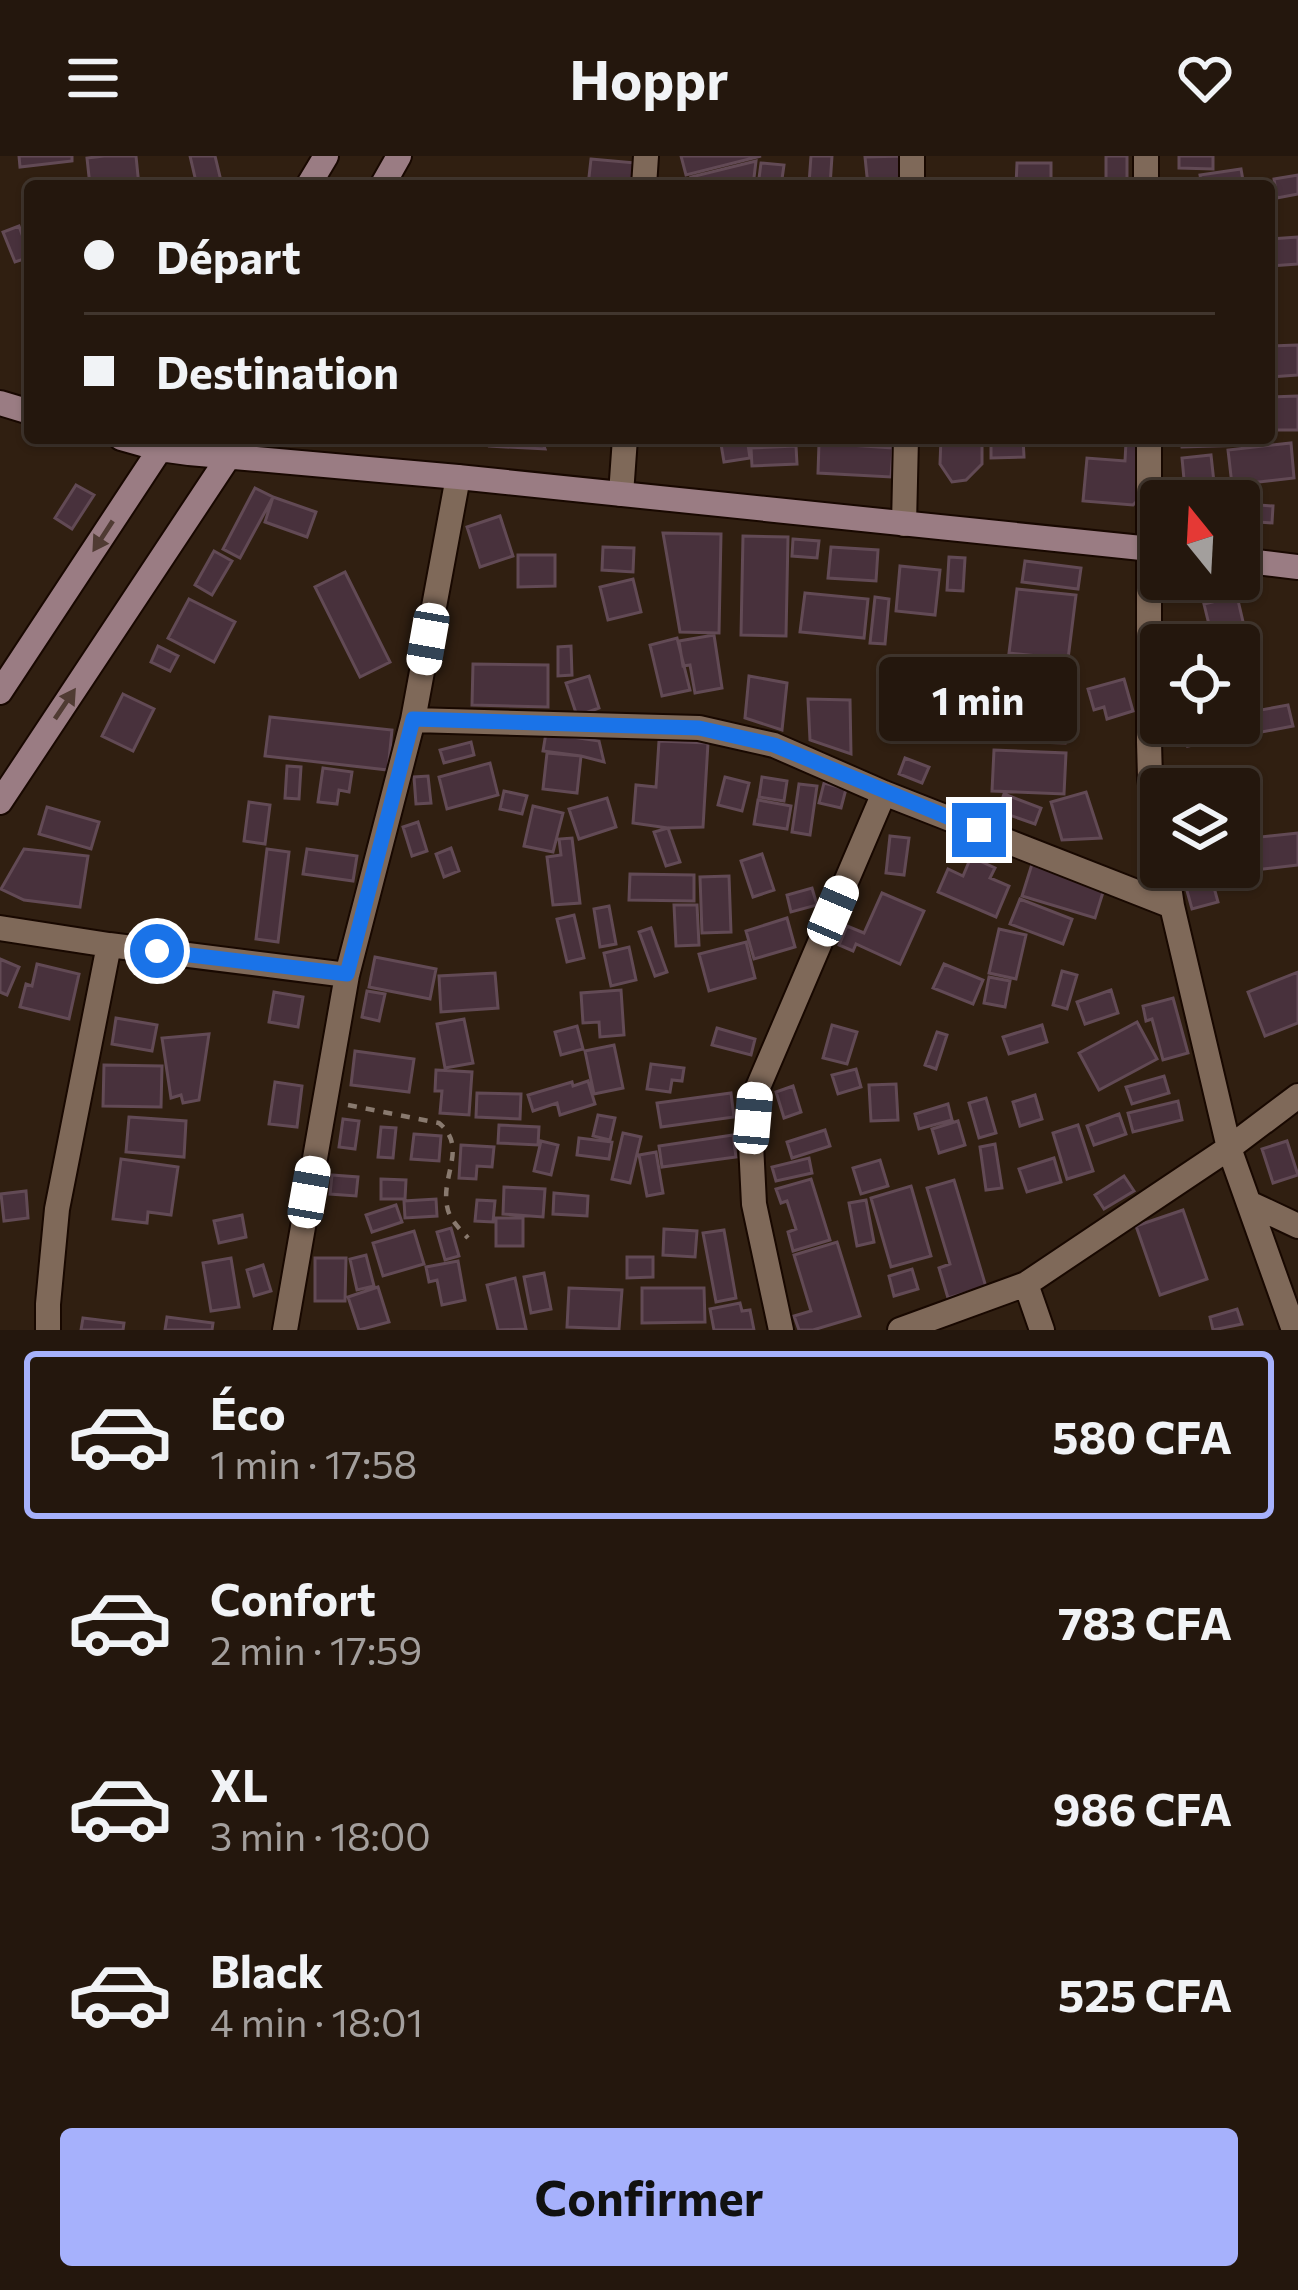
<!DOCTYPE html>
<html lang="fr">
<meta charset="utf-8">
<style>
body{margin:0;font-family:Commissioner,sans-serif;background:#30241b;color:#f1f3f6;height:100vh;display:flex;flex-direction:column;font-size:45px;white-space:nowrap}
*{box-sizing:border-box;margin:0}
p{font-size:39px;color:#a39f9d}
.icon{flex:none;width:66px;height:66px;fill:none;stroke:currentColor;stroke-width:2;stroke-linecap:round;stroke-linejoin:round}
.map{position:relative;height:1174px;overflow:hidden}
.sheet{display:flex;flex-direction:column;background:#24170d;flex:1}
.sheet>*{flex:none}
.guide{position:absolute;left:24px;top:24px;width:1251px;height:264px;border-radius:12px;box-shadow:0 3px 9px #0004,0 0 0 3px #41362e;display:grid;align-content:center;height:264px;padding:0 60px;background:#24170d}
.needle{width:78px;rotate:342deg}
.tools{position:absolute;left:1140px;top:324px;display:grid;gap:24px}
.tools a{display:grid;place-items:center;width:120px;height:120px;border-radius:12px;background:#24170d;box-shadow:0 3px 9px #0004,0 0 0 3px #41362e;font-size:60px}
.end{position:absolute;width:54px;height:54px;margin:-27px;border:15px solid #1a73e8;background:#fff;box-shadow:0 0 0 6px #fff}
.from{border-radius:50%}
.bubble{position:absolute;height:84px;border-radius:12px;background:#24170d;box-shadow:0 3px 9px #0004,0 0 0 3px #41362e;font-size:39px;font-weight:700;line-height:84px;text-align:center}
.car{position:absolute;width:36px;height:72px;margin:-36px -18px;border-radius:15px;box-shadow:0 0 9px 3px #0007;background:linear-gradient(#fff 24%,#345 0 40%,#fff 0 76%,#345 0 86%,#fff 0)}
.guide b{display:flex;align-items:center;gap:42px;height:114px;font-size:45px}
.guide b+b{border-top:3px solid #41362e}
.guide i{width:30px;height:30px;background:#f1f3f6}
ul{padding:21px 0 0;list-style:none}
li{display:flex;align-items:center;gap:36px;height:168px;margin:0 24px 18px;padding:0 36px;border:6px solid transparent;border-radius:12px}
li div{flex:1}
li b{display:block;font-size:45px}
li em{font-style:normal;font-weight:700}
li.selected{border-color:#a6b1fc}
li>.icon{width:108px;height:108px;stroke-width:1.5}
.cta{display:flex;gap:24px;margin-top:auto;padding:24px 60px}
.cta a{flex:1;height:138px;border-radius:12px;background:#a6b1fc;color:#111;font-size:48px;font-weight:700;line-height:138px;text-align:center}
header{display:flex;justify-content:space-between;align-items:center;height:156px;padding:0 60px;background:#24170d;font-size:54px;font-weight:700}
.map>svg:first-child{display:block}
.building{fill:#48313c;stroke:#624a55;stroke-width:3}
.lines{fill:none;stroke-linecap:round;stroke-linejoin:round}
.street-casing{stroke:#180800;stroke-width:28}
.secondary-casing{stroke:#180800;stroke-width:28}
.path{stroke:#897a6f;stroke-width:4.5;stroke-dasharray:9 9;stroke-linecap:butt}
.street{stroke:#7f6959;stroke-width:24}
.secondary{stroke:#9a7c83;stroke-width:24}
.oneway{fill:#503b33}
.route{stroke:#1a73e8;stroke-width:15}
</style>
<header><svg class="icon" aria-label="menu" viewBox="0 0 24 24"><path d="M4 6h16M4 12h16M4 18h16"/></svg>Hoppr<svg class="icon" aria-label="heart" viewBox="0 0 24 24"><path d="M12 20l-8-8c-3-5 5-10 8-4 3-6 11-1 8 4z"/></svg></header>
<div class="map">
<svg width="1298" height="1174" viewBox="0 0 1298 1174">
<rect width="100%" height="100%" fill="#301f11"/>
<path class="building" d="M19 0H72V5L20 11Z
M104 0H136L139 30H90L87 2Z
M190 0H215L222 29 197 30Z
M681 0H761L686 19Z
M811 0H832L830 30 809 28Z
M904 0 907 25 868 30 865 1Z
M1106 0H1127V25L1106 24Z
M1179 0H1213V13L1179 12Z
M591 3 636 7 634 30H588Z
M756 5 753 30H694L691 21Z
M761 7 784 9 781 30H758Z
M1017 7H1051V30H1016Z
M1241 13 1244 30H1202L1200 19Z
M1298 19V38L1277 42 1274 23Z
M19 70 30 101 15 106 3 76Z
M1298 81V108L1269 110V83Z
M1298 189V219L1269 221V190Z
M1298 240V274H1269V241Z
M486 282H541L545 293 489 290Z
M720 282H747L750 302 724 306Z
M941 282H982V308L966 324 952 326 940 308Z
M991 282H1023L1024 301 991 302Z
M1181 282H1249V289L1182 291Z
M1126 286 1148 288 1144 338 1133 349 1083 345 1087 302 1125 305Z
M819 287 893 292 891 321 818 317Z
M1291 287 1294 322 1232 329 1228 294Z
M796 290 797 308 752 310 751 292Z
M1211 299 1216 345H1186L1182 302Z
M76 329 94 339 72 373 55 362Z
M255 332 273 341 240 402 223 393Z
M273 341 316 356 307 381 265 366Z
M1246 348 1273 350 1272 367 1245 365Z
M500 360 513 400 480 411 467 371Z
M663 377 721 378 719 477 680 476Z
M743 380 788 381 786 480 741 479Z
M793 383 819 385 817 402 792 400Z
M603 391 634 392 633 416 602 414Z
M831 391 878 394 876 425 828 422Z
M214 395 232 405 212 439 195 429Z
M518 399H555V430L518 431Z
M949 401 965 402 963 435 947 434Z
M1025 405 1081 412 1078 433 1022 426Z
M900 410 940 414 935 459 896 455Z
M345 416 390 506 360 521 315 431Z
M633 423 641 456 608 464 600 431Z
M1017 433 1076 439 1068 503 1009 497Z
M805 437 868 443 864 482 800 476Z
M1237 440 1248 487 1214 489 1204 448Z
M875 441 889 443 885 488 870 487Z
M189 443 235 466 214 506 168 482Z
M714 479 722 532 695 537 690 509 683 510 679 485Z
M677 482 690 534 662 540 650 489Z
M158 490 178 500 170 515 151 506Z
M571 490 572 519 558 520V491Z
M918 500 983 508 978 545 913 537Z
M473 508 548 509V551L472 549Z
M589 520 599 552 577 560 566 527Z
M749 520 787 527 782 574 745 562Z
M1124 523 1133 555 1107 563 1104 551 1094 554 1088 533Z
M123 538 154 553 133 595 102 580Z
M808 543 850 544 851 598 810 584Z
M1288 549 1293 570 1241 580 1239 558Z
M1000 552 1065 553V587L999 585Z
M270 561 392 574 388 614 265 600Z
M1191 567H1224L1226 582 1188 590Z
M546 577 599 585 604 606 581 600 543 595Z
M659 585 708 587 703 671 668 672 633 667 636 629 656 631Z
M471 586 474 599 444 607 440 594Z
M994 594 1066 597 1064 638 992 635Z
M547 597 581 600 577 637 543 633Z
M905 602 929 611 922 627 899 618Z
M490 607 498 639 447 653 439 621Z
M287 610 301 611 299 643 285 642Z
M323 612 352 616 349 636 339 634 337 648 318 646Z
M428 620 431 647 416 648 414 621Z
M725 621 749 627 742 655 718 649Z
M762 621 787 625 784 645 759 641Z
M824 627 846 633 841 652 819 647Z
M799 628 817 630 810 679 792 676Z
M504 635 527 640 522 658 500 653Z
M1086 636 1101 682 1062 684 1051 646Z
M1004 638 1041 652 1035 668 998 655Z
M607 642 616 671 579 683 569 653Z
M758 644 791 650 787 673 754 668Z
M249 646 270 649 265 688 244 685Z
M533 650 563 657 553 696 524 690Z
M47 651 99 666 91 693 39 678Z
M418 666 427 695 412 700 403 671Z
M668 672 680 706 666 710 654 676Z
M1298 677V709L1254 714 1251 682Z
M890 680 909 682 904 719 886 717Z
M572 682 580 747 553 749 547 701 561 699 559 683Z
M451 692 459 715 444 721 436 698Z
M24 693 88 700 80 751 24 744 1 733Z
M267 693 289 696 278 786 256 783Z
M307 693 357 700 353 725 303 718Z
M762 698 774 734 753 741 741 705Z
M971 701 995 712 990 722 1009 730 996 761 938 736 948 713 963 720Z
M1032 708 1105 730 1095 762 1022 740Z
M1210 717 1218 746 1192 753 1184 724Z
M630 718 694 719V745L629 744Z
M729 720 731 776 702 777 700 721Z
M812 732 817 749 791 756 787 739Z
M882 737 924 755 900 808 856 788 853 795 839 789 847 770 864 777Z
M1020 743 1072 763 1063 788 1010 768Z
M674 749H697L699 789 676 790Z
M609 750 616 788 600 791 594 753Z
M574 759 584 802 567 806 557 763Z
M787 762 795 791 754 803 746 775Z
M651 772 667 816 655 820 639 776Z
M999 773 1026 779 1016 823 989 817Z
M746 786 755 822 709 835 699 798Z
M629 791 636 824 611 830 604 797Z
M375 801 436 813 430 843 369 831Z
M0 803 19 811 7 839 0 836Z
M37 808 79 818 69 863 20 851 26 828 32 830Z
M944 808 983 824 973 848 933 832Z
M1062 815 1077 819 1067 853 1053 849Z
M1298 816V867L1265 880 1248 836Z
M495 817 498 852 441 856 439 820Z
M989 821 1010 825 1005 851 984 847Z
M621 834 624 879 600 881 599 866 583 867 581 837Z
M1111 834 1118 857 1085 868 1077 846Z
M367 835 385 838 379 865 362 861Z
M274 836 303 841 298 871 269 866Z
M1173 842 1188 897 1163 904 1152 863 1146 865 1143 850Z
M116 862 157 869 152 895 112 888Z
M464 863 473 907 445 912 437 868Z
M1137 866 1157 903 1099 934 1079 897Z
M832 869 857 876 847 908 823 902Z
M1042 869 1047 886 1009 898 1003 881Z
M577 870 583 893 561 899 555 876Z
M717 872 755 883 751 899 712 889Z
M937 876 947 879 936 913 925 909Z
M209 878 199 944 183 947 181 939 171 942 162 882Z
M614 889 623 932 594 938 585 895Z
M355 895 414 903 409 936 351 929Z
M651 908 684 912 682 925 672 924 670 936 647 933Z
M104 909 162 910 161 951 103 950Z
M856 913 861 931 838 938 832 919Z
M436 914 472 916 469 959 440 957 442 935H435Z
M1164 920 1169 937 1132 948 1126 931Z
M588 925 595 948 560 959 557 947 533 955 528 939 572 926 573 930Z
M275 926 302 930 297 971 269 968Z
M896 928 898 964 871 965 869 929Z
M793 930 801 956 784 962 776 936Z
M477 937 521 938 520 963 476 961Z
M731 937 734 961 661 971 657 947Z
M1035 939 1042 963 1020 970 1013 946Z
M986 942 996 977 979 982 969 947Z
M1178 945 1182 964 1133 976 1128 957Z
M948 948 952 964 919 973 915 958Z
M1119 958 1126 978 1094 989 1087 970Z
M598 959 615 962 610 984 593 980Z
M129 961 186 965 184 1001 126 996Z
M343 963 359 965 355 993 339 991Z
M958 965 965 989 939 997 932 973Z
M499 969 539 971 538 989 498 987Z
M1078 969 1093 1015 1067 1023 1053 977Z
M381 971 396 972 393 1002 378 1001Z
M825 974 830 990 792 1002 787 986Z
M623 977 641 981 630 1027 612 1023Z
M414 978 441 980 439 1005 411 1003Z
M733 979 736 1001 662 1011 659 990Z
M579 982 612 986 609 1003 577 999Z
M541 985 558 989 551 1019 534 1015Z
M1287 985 1298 1019 1273 1027 1262 993Z
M995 988 1002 1032 986 1034 980 991Z
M461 989 494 991 492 1011 477 1010 476 1023 459 1022Z
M656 996 663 1037 647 1040 639 999Z
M809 1002 812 1017 776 1025 772 1011Z
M1054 1002 1061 1026 1027 1036 1019 1013Z
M121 1003 178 1011 171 1059 148 1056 147 1067 113 1063Z
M880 1004 888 1030 861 1038 853 1012Z
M332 1019 358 1021 356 1040 330 1038Z
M1124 1020 1134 1035 1104 1053 1095 1039Z
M381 1023 406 1024 405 1043H381Z
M811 1023 830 1084 793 1095 788 1076 796 1073 787 1045 781 1047 776 1033Z
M954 1024 986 1131 948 1142 939 1112 950 1108 927 1032Z
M911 1030 931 1100 891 1111 871 1042Z
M504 1031 545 1033 543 1061 503 1058Z
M26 1035 28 1062 4 1065 1 1038Z
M554 1037 588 1040 587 1060 553 1058Z
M436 1043 437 1060 405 1062 404 1045Z
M477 1044 495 1045 493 1066 475 1065Z
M866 1044 874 1086 857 1090 849 1047Z
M396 1049 402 1066 372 1076 366 1059Z
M1183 1054 1207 1123 1160 1139 1136 1070Z
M242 1059 246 1081 219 1087 214 1065Z
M496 1062H523V1090H496Z
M451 1072 459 1100 445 1104 437 1076Z
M664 1073 697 1075 695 1101 663 1099Z
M724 1074 736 1142 716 1146 703 1077Z
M414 1075 424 1108 383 1120 373 1087Z
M837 1086 860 1160 813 1174H799L794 1160 811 1155 794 1099Z
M366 1099 374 1130 357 1134 350 1103Z
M627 1101H653V1121L627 1122Z
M231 1102 239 1151 211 1155 203 1107Z
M315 1102H346L345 1145H315Z
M458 1105 465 1144 442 1149 437 1124 429 1126 426 1111Z
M263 1109 271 1135 254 1140 247 1114Z
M912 1113 918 1133 894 1140 889 1120Z
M544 1117 551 1153 531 1157 524 1121Z
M515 1122 526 1173 498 1174 487 1129Z
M378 1131 389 1166 359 1174 348 1141Z
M569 1132 622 1134 619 1173 567 1171Z
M642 1132H704L705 1166 642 1167Z
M740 1147 742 1155 750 1154 754 1174H714L710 1153Z
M1237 1153 1242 1168 1213 1174 1210 1161Z
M167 1161 213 1167 212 1174H165Z
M83 1162 124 1167 123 1174H81Z"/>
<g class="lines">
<defs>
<path id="street" d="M1146 0V30
M644 30 646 0
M912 30V0
M1149 282V586L1150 623 1161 681
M621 338 625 282
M904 368 906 282
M413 564 699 572 774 589 884 637 1172 750
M1166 711 1172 750 1229 992 1294 1174
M0 772 109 789 347 819
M1249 1047 1298 1070
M1026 1128 1042 1174
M48 1174V1148L57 1053 109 789
M285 1174 347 819 413 564 458 321
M781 1174 754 1048 751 988 756 936 884 637
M900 1174 1026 1128 1229 992 1298 940"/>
<path id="secondary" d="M308 30 326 0
M382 30 399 0
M0 247 30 256
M121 282 160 293 189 297 458 321 1161 394
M1239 404 1298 411
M0 536 166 284
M0 646 241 282"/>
</defs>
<use href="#street" class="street-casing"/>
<use href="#secondary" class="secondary-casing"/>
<path class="path" d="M348 949 439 967C468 991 441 1019 447 1050 449 1063 459 1072 468 1082"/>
<use href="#street" class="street"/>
<use href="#secondary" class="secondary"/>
</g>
<defs><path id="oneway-solid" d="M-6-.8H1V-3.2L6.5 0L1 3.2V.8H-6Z" transform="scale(3)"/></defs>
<g class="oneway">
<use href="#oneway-solid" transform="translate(103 380) rotate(123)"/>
<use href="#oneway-solid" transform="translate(65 548) rotate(-56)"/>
</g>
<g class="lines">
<path class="route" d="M157 795 347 818 413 563 699 572 774 589 979 674"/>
</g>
</svg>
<div class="tools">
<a><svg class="needle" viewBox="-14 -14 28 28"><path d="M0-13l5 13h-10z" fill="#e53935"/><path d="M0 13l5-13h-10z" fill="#a39f9d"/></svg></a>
<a><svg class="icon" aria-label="locate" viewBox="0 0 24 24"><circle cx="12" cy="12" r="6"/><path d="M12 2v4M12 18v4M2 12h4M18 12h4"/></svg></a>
<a><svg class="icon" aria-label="layers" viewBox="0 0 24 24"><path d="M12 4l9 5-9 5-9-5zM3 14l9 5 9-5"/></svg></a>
</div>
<i class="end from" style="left:157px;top:795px"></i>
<i class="end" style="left:979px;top:674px"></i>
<div class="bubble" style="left:879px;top:501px;width:198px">1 min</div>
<i class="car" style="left:428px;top:483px;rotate:190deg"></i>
<i class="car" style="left:833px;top:755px;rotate:23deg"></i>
<i class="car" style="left:753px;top:962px;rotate:5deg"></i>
<i class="car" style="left:309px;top:1036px;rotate:10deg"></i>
<div class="guide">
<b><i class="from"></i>Départ</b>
<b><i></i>Destination</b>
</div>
</div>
<section class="sheet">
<ul>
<li class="selected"><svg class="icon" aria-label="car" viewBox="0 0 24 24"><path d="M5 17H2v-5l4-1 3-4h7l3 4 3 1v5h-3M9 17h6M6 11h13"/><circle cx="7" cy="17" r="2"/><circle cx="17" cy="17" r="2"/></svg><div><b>Éco</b><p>1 min · 17:58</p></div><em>580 CFA</em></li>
<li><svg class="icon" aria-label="car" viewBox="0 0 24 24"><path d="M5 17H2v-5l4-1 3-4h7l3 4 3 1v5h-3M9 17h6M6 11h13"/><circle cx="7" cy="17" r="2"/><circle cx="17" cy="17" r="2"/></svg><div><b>Confort</b><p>2 min · 17:59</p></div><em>783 CFA</em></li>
<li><svg class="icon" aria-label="car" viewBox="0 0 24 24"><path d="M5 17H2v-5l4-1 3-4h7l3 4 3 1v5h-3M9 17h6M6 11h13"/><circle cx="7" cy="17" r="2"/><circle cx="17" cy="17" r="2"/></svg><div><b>XL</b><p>3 min · 18:00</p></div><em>986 CFA</em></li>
<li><svg class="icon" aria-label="car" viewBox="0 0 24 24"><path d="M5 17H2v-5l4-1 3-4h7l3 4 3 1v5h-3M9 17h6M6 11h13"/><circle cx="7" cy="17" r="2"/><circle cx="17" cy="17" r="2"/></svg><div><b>Black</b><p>4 min · 18:01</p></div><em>525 CFA</em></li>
</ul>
<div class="cta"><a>Confirmer</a></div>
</section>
